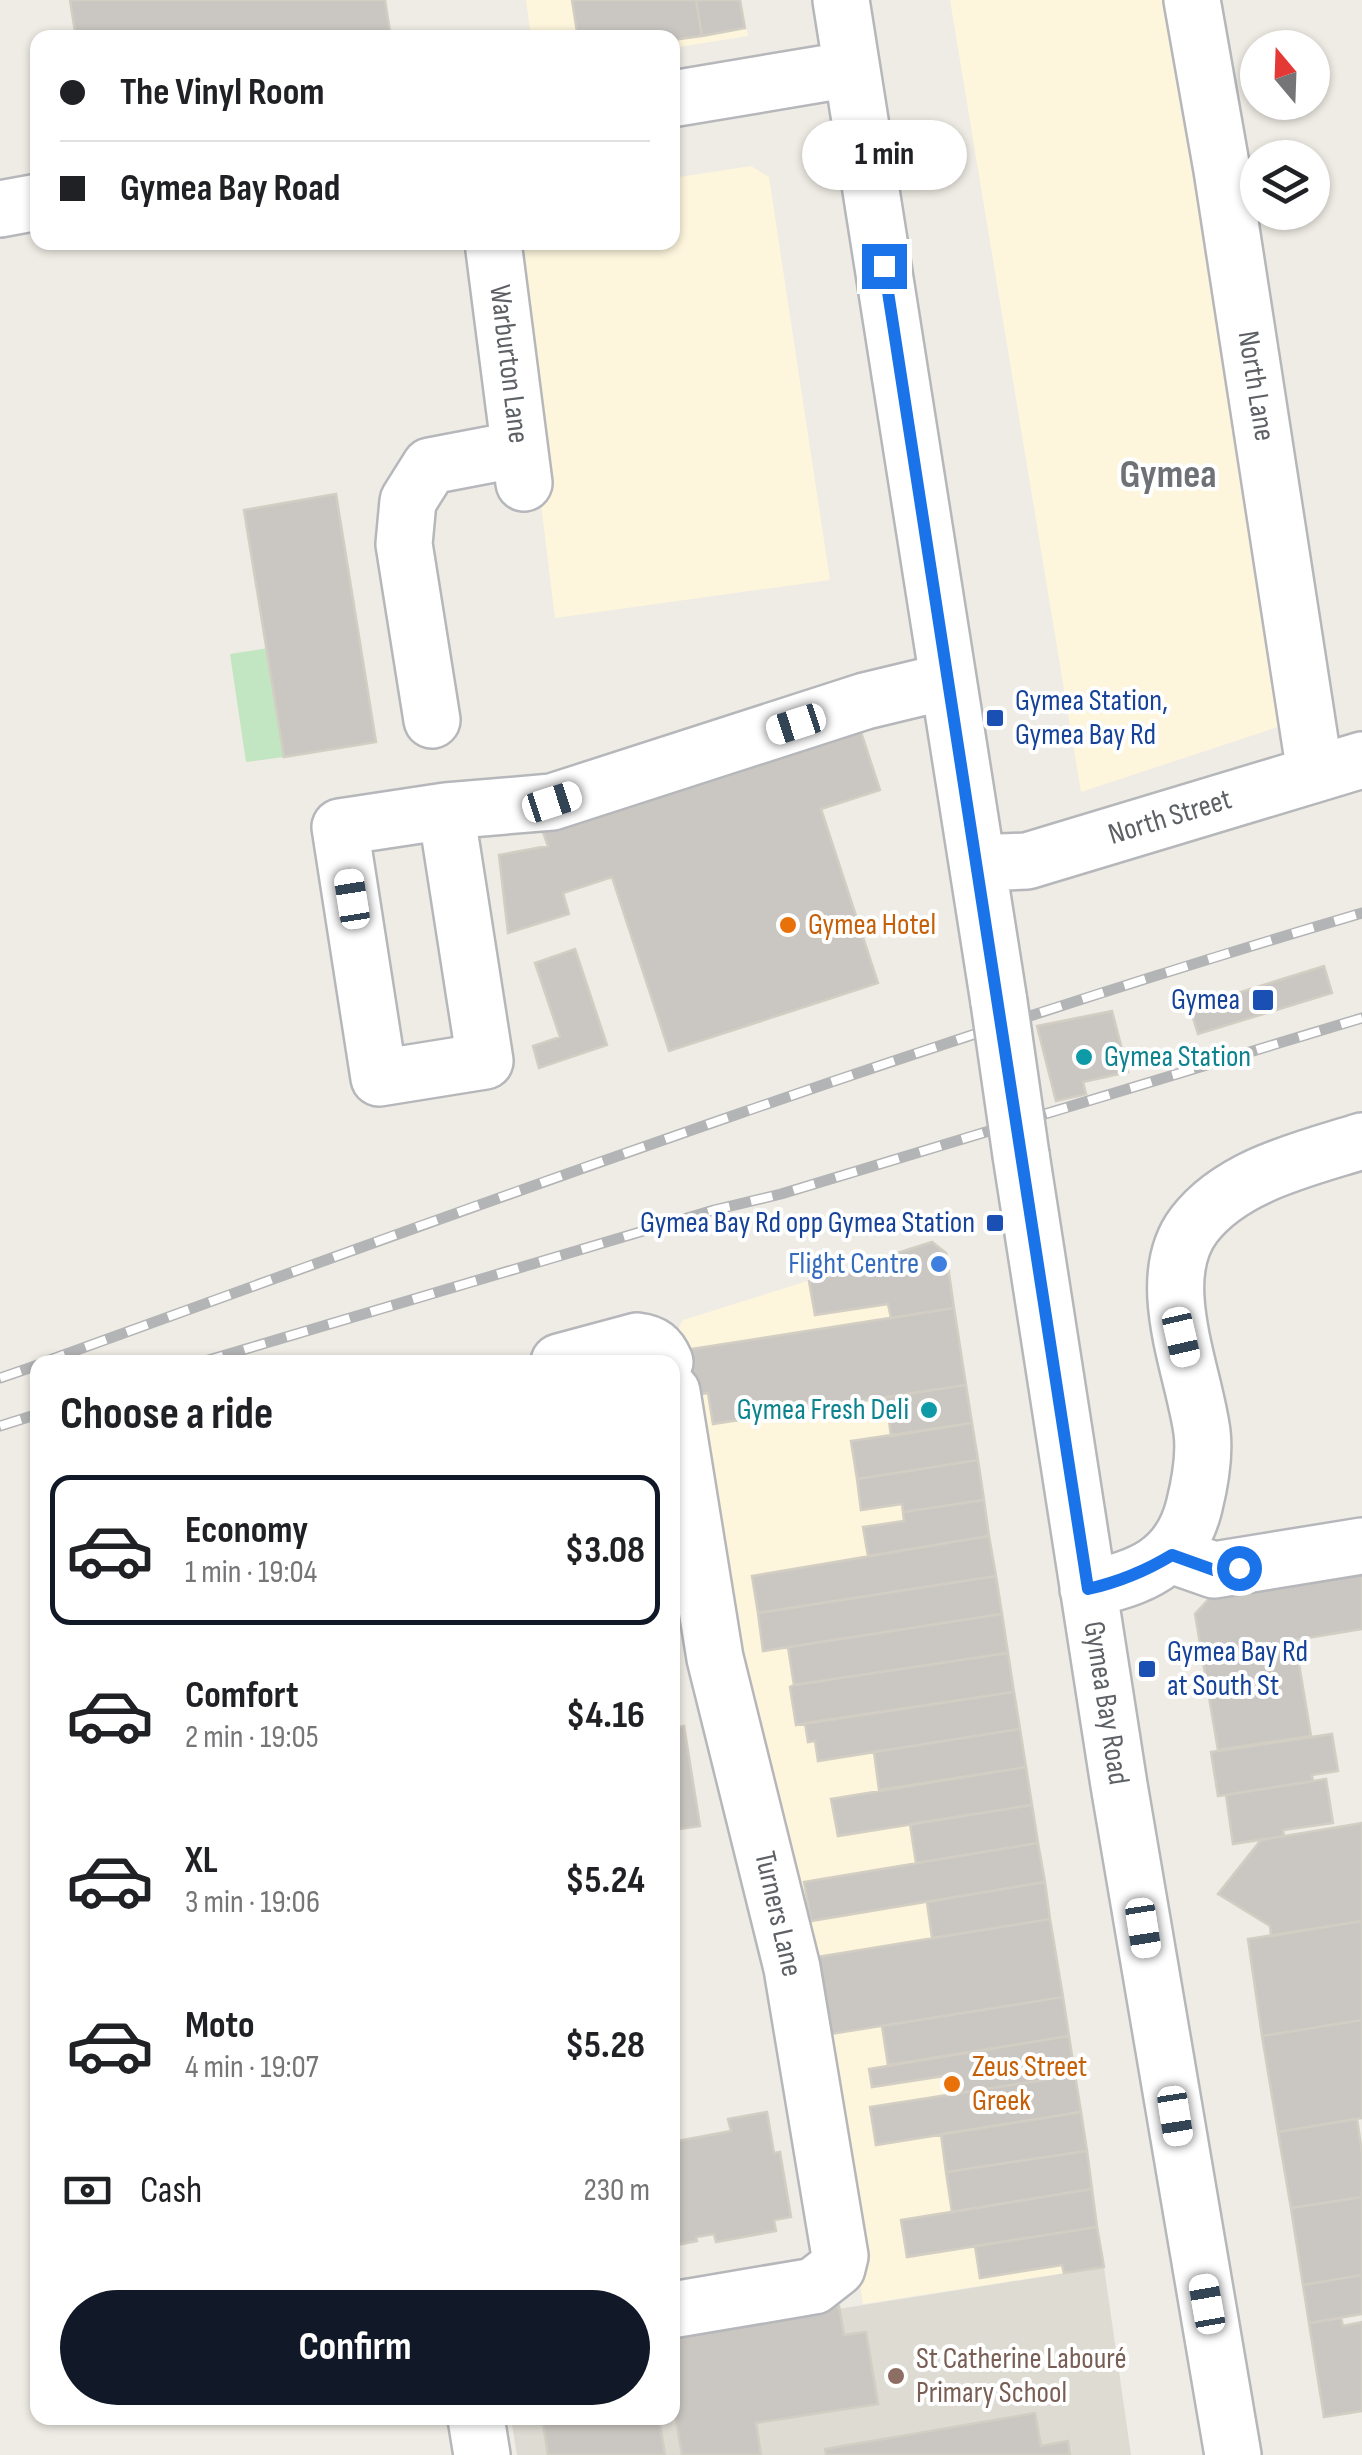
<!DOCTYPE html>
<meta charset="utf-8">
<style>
body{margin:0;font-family:"Sofia Sans Condensed",sans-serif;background:#f6f6f6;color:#202124;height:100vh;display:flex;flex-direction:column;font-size:38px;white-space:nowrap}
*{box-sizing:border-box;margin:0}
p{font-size:32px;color:#757577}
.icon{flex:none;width:55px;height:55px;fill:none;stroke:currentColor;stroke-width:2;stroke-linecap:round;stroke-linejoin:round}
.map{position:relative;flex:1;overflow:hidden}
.sheet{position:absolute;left:30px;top:1355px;width:650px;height:1070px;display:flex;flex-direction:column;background:#fff;border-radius:20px;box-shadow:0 2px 8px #0004}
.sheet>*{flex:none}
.top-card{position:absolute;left:30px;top:30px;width:650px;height:220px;border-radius:20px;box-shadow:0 2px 8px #0004;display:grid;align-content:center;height:220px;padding:0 30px;background:#fff}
.needle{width:65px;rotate:341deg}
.tools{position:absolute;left:1240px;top:30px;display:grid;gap:20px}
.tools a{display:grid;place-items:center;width:90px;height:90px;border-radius:50%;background:#fff;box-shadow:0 2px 8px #0004;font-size:50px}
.end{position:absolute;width:45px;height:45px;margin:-22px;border:12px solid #1a73e8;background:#fff;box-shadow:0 0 0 5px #fff}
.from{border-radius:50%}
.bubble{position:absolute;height:70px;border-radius:35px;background:#fff;box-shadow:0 2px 8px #0004;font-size:32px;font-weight:700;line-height:70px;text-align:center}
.car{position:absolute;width:30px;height:60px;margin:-30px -15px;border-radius:12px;box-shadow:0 0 8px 2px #0007;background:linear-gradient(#fff 24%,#345 0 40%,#fff 0 76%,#345 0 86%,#fff 0)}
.top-card b{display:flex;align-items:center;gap:35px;height:95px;font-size:38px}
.top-card b+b{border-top:2px solid #e0e0e0}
.top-card i{width:25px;height:25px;background:#202124}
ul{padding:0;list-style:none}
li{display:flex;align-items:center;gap:30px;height:150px;margin:0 20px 15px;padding:0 10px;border:5px solid transparent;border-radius:20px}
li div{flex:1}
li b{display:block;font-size:38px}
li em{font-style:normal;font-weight:700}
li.current{border-color:#111827}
li>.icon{width:90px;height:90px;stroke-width:1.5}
h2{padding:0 30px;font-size:45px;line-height:120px}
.pay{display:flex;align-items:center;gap:25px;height:110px;padding:0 30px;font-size:38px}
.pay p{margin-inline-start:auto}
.primary-button{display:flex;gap:20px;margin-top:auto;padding:20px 30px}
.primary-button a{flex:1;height:115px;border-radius:60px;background:#111827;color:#fff;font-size:40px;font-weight:700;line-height:115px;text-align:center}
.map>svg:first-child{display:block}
.commercial{fill:#fdf5dc}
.education{fill:#dedbd3}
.green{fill:#c2e5c2}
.building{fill:#cac7c2;stroke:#d3cec3;stroke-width:2.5}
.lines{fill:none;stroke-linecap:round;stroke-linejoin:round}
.minor-casing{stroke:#b5b7bb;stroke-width:60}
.minor{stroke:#fff;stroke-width:55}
.rail-casing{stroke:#b3b4b5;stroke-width:11}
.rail{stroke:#fff;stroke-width:8;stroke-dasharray:22;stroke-linecap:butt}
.minor-bridge-casing{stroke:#b5b7bb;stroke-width:60;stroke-linecap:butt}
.minor-bridge{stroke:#fff;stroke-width:55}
.route{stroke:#1a73e8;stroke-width:12}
.transit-dot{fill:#1a4fb4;stroke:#fff;stroke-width:4}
.food-dot{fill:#e8710a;stroke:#fff;stroke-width:4}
.culture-dot{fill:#0f9aa8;stroke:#fff;stroke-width:4}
.shop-dot{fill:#3f7fe0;stroke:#fff;stroke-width:4}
.education-dot{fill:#8d6e63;stroke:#fff;stroke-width:4}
.labels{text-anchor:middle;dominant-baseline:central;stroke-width:8;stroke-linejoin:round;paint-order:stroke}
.street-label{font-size:30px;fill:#5d6065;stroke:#fff}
.transit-label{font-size:30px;fill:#164399;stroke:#fff;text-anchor:start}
.food-label{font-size:30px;fill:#c56008;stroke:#fff;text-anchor:start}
.culture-label{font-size:30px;fill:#0d838f;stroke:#fff;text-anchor:start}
.shop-label{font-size:30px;fill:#366cbe;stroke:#fff;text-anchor:end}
.education-label{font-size:30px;fill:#785e54;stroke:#fff;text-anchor:start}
.district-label{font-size:40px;font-weight:bold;fill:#6e7277;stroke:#fff}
</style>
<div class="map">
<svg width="1362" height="2455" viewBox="0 0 1362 2455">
<rect width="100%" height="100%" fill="#efece5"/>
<path class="commercial" d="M526 0H741L748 36 673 48 672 38 531 37Z
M950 0H1173L1290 723 1081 792Z
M751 166 769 177 830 580 555 618 509 243 672 242 673 178Z
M932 1242 946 1253 1104 2267 863 2304 815 1994 724 1656 675 1334 683 1320Z"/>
<path class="education" d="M1104 2267 1131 2455H517L511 2418H672L673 2335Z"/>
<path class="green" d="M268 648 284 757 246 762 230 654Z"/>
<path class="building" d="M70 0H385L390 32 357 38H76Z
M572 0H696L702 36 672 40V38H578Z
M696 0H740L745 28 702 36Z
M336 494 376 742 284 757 244 510Z
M860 729 880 790 821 809 878 983 669 1051 612 877 563 893 569 914 508 933 499 855 548 846 543 832Z
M575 949 607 1045 539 1068 533 1046 560 1037 535 963Z
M1324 966 1332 993 1198 1034 1190 1008Z
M1112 1011 1128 1072 1083 1082 1086 1094 1056 1101 1037 1026Z
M932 1242 946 1253 954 1308 891 1318 888 1304 815 1315 809 1281Z
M954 1308 966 1385 713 1424 708 1393 691 1396 685 1350Z
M966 1385 972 1423 891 1436 886 1397Z
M972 1423 978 1460 857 1479 851 1441Z
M978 1460 984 1500 903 1512 902 1504 861 1510 857 1479Z
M984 1500 989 1536 868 1556 863 1527 904 1521 903 1512Z
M989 1536 996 1576 758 1613 752 1576Z
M1362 1566V1629L1295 1640 1311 1736 1218 1750 1195 1614 1218 1589Z
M996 1576 1002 1614 763 1651 758 1613Z
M1002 1614 1008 1653 794 1685 788 1647Z
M1008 1653 1014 1692 796 1725 790 1687 794 1685Z
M1014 1692 1020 1729 818 1761 815 1741 808 1742 805 1723Z
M684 1726 700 1826 672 1830V1728Z
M1020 1729 1026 1767 879 1790 874 1752Z
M1332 1734 1338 1771 1312 1775 1313 1781 1218 1796 1211 1752Z
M1026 1767 1032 1805 838 1836 831 1799Z
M1326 1779 1333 1823 1283 1830 1284 1836 1233 1844 1226 1795Z
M1032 1805 1038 1843 916 1863 910 1824Z
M1362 1823V1921L1271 1936 1270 1926 1218 1894 1261 1840Z
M1038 1843 1045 1882 811 1921 804 1882Z
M1045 1882 1050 1919 932 1938 927 1902Z
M1050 1919 1063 1997 824 2035 811 1958Z
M1362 1921V2020L1262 2036 1248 1939Z
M1063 1997 1069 2036 888 2065 882 2026Z
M1362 2020V2118L1278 2132 1262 2036Z
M1069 2036 1075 2075 947 2095 944 2076 872 2087 869 2069Z
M1075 2075 1081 2112 876 2145 870 2107Z
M767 2112 774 2153 780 2152 791 2217 774 2220 776 2231 716 2242 714 2234 696 2237 697 2241 672 2246V2142L731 2131 728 2119Z
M1081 2112 1087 2151 946 2172 941 2134Z
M1357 2119 1362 2152V2197L1291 2208 1278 2132Z
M1087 2151 1092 2189 952 2212 946 2172Z
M1092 2189 1097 2227 907 2257 901 2220Z
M1362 2197V2275L1303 2285 1291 2208Z
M1097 2227 1104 2267 1064 2273 1062 2265 980 2278 975 2246Z
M1362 2275V2314L1309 2323 1303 2285Z
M839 2306 844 2335 866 2332 878 2404 756 2423 761 2455H682L672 2397V2335Z
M1341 2318 1343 2326 1362 2322V2411L1324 2417 1309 2323Z
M1035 2413 1041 2446 1068 2441 1070 2455H826L825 2449Z
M542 2418H659L665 2455H548Z"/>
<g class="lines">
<defs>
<path id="minor" d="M841 0 999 1002
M1192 0 1222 170 1315 773
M672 99 851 69
M0 209 38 202
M493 242 524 483
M432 720 404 544 408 501 430 466 519 449
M446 811 485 1061 379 1078 340 827Z
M446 811 552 802 865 701 948 681
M977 863 1027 861 1362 760
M1021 1155 1119 1785 1233 2455
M559 1362 637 1341C653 1343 659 1348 665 1362
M672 1392 715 1658 792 1968 840 2256 837 2268 814 2286 672 2310
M1171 1555 1214 1570 1362 1546
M1088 1589C1140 1578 1180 1563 1194 1507 1200 1483 1205 1456 1202 1432 1194 1371 1152 1280 1194 1225 1232 1175 1305 1159 1362 1141
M476 2418 482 2455"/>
</defs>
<use href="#minor" class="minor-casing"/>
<use href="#minor" class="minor"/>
<defs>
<path id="rail" d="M44 1362C480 1204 916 1044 1362 913
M202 1362 714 1210 781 1194 1362 1018
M0 1378 38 1365
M0 1426 38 1414"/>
</defs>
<use href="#rail" class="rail-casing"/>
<use href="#rail" class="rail"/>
<defs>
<path id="minor-bridge" d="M999 1002 1021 1155"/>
</defs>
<use href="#minor-bridge" class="minor-bridge-casing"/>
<use href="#minor-bridge" class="minor-bridge"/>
</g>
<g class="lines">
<path class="route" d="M884 266 1088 1589C1119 1582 1144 1572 1172 1555L1214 1570 1239 1568"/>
</g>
<g class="transit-dot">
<rect x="985" y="708" width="20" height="20" rx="5"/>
<rect x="1251" y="988" width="24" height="24" rx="5"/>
<rect x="985" y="1213" width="20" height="20" rx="5"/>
<rect x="1137" y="1659" width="20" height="20" rx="5"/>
</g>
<g class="food-dot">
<circle cx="788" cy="925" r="10"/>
<circle cx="952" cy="2084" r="10"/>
</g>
<g class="culture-dot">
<circle cx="1084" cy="1057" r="10"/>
<circle cx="929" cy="1410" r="10"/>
</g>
<circle class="shop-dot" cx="939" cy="1264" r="10"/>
<circle class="education-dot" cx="896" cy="2376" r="10"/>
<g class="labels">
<g class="street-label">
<text transform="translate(509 364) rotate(83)">Warburton Lane</text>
<text transform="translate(1256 386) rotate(81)">North Lane</text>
<text transform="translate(1170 817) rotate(-17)">North Street</text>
<text transform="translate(1106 1703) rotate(81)">Gymea Bay Road</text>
<text transform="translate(778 1914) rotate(77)">Turners Lane</text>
</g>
<g class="transit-label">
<text x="1015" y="701">Gymea Station,<tspan x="1015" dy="34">Gymea Bay Rd</tspan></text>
<text x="1240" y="1000" text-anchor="end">Gymea</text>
<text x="975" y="1223" text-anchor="end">Gymea Bay Rd opp Gymea Station</text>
<text x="1167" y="1652">Gymea Bay Rd<tspan x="1167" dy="34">at South St</tspan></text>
</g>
<g class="food-label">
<text x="808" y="925">Gymea Hotel</text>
<text x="972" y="2067">Zeus Street<tspan x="972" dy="34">Greek</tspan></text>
</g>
<g class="culture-label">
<text x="1104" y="1057">Gymea Station</text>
<text x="909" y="1410" text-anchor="end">Gymea Fresh Deli</text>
</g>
<g class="shop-label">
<text x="919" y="1264">Flight Centre</text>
</g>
<g class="education-label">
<text x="916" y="2359">St Catherine Labouré<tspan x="916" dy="34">Primary School</tspan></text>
</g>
<g class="district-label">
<text x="1168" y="475">Gymea</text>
</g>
</g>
</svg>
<div class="tools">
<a><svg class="needle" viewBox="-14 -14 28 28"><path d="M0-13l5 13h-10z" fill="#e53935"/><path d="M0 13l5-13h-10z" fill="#757577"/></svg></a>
<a><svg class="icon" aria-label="layers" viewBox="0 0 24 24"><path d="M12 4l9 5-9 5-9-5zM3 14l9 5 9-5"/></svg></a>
</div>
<i class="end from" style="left:1239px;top:1568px"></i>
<i class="end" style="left:884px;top:266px"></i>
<div class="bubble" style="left:802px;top:120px;width:165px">1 min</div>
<i class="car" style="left:796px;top:724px;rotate:252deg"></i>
<i class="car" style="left:552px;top:802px;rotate:72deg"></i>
<i class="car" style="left:352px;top:899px;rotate:351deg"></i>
<i class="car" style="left:1181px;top:1337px;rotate:167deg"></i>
<i class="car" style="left:1143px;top:1928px;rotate:171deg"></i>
<i class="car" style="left:1175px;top:2116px;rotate:171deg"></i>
<i class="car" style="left:1207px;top:2304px;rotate:350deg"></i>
<div class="top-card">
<b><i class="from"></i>The Vinyl Room</b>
<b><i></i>Gymea Bay Road</b>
</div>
<section class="sheet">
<h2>Choose a ride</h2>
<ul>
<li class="current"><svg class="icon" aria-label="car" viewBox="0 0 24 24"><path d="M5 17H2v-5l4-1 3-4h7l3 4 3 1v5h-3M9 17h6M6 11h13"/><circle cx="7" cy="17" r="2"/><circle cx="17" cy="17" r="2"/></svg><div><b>Economy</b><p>1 min · 19:04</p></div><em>$3.08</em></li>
<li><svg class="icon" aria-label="car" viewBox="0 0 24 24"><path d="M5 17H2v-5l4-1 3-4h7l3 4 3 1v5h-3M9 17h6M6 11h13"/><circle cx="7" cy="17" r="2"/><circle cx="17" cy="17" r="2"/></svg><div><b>Comfort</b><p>2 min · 19:05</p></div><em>$4.16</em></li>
<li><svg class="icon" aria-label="car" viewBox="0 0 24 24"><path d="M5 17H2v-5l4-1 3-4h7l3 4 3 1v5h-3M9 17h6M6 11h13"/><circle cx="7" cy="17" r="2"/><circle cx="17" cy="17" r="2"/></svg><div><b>XL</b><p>3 min · 19:06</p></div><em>$5.24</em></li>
<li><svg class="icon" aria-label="car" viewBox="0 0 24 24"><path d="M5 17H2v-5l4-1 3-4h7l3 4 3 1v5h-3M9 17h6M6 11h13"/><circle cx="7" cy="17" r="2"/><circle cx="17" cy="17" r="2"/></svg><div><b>Moto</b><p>4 min · 19:07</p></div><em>$5.28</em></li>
</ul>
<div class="pay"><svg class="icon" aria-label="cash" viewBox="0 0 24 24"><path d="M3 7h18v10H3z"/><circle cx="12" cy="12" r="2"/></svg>Cash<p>230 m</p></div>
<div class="primary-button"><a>Confirm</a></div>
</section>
</div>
